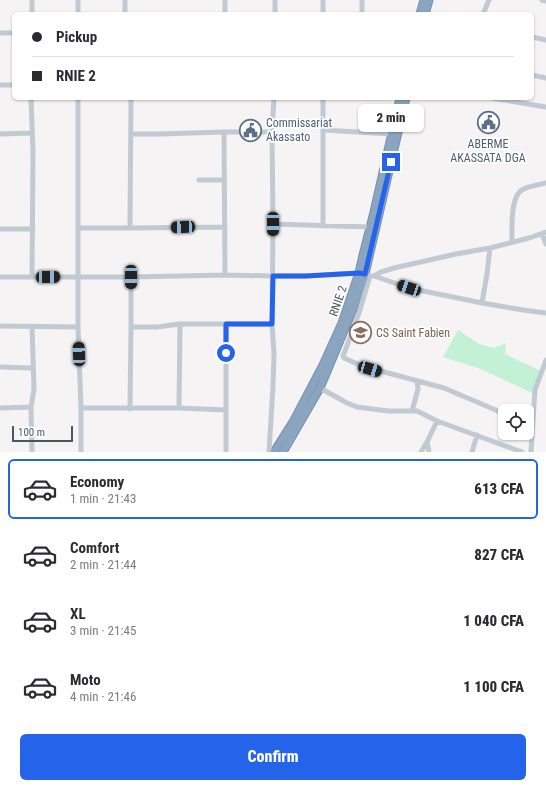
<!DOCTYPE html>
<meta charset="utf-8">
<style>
body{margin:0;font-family:"Roboto Condensed",sans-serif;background:#f2f2f3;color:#2b2b33;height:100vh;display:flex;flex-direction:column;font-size:15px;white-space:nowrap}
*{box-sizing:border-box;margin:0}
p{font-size:13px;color:#7c7c81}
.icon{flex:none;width:22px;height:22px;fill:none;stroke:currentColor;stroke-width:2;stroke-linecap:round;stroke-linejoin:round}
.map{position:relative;height:452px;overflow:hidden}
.details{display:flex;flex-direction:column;background:#fff;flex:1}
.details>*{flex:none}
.hud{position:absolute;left:12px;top:12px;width:522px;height:88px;border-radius:6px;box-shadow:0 1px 3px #0004;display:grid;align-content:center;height:88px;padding:0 20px;background:#fff}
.buttons{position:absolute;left:498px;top:404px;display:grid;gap:8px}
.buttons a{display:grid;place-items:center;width:36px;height:36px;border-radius:6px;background:#fff;box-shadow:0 1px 3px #0004;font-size:20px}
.scale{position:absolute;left:12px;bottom:10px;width:61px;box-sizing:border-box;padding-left:4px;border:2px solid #4a5661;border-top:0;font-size:11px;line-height:14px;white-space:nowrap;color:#4a5661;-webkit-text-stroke:3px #fff;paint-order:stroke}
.end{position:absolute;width:18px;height:18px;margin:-9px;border:5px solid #2563eb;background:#fff;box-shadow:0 0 0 2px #fff}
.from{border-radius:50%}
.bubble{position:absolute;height:28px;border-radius:6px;background:#fff;box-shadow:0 1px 3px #0004;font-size:13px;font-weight:800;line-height:28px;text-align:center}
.car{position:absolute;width:12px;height:24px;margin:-12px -6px;border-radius:5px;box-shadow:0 0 3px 1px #0007;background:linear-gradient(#222 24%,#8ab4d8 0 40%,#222 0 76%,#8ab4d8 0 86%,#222 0)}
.hud b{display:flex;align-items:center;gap:14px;height:38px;font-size:15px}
.hud b+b{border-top:1px solid #e1e1e2}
.hud i{width:10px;height:10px;background:#2b2b33}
ul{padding:7px 0 0;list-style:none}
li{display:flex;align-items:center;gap:12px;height:60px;margin:0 8px 6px;padding:0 12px;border:2px solid transparent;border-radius:6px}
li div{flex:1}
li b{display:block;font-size:15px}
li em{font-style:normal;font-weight:800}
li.active{border-color:#2563eb}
li>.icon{width:36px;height:36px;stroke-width:1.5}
.action{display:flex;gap:8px;margin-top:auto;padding:8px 20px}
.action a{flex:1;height:46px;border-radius:6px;background:#2563eb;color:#fff;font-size:16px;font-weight:800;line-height:46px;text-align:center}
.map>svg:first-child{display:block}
.green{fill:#c3f1d5}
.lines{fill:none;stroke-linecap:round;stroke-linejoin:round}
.highway-casing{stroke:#7690ad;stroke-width:9}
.minor{stroke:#c1cad2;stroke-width:5}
.highway{stroke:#8ba5c1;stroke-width:7}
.route{stroke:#2563eb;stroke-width:5}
.labels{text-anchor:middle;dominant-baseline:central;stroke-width:3.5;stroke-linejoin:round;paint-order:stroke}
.service-label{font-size:12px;fill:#4e5e75;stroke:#fff;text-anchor:start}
.street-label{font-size:12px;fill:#4a5661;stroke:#fff}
.education-label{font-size:12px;fill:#785e54;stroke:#fff;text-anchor:start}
</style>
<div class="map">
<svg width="546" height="452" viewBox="0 0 546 452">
<rect width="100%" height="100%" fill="#f5f3f3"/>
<path class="green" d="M458 330 479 344 494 348 506 343 505 354 541 371 532 393 481 369 443 357Z"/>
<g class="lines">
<defs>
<path id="highway" d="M420 14 424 0
M425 14 429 0
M274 452 293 422 323 365 342 323 359 273 363 255 374 212 400 98
M283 452 320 388 354 307 365 274 406 98"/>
</defs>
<use href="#highway" class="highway-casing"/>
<path class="minor" d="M275 0V14
M323 0V14
M542 0 546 1
M32 14V0
M78 14V0
M125 14V0
M225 14V0
M362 14V0
M483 14 489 0
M0 33H14
M532 37 546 40
M532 75 546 78
M0 85H14
M31 98 33 151 32 277
M78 98V327L81 408V452
M492 98 546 107
M323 130 392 134
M224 132 225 275
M0 134 32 133
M131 134H160L224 132H272
M199 180H224
M273 224 370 227
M323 226V98
M78 228H130L225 227
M130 228 131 98
M0 229H33
M542 234 546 244
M512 242C512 230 510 197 522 190 528 186 538 185 546 183
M370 276H374L381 272 394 268 456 254 490 248 529 238 546 232
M374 276 409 288 482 303 523 310 546 313
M0 277H131L225 275 273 276H306L359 273 365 274 370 276 359 313 345 351 343 356 344 358 362 366 444 388 505 414
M482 303 487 274 490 248
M226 324V452
M0 326 78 327
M32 326 34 389 31 407 32 452
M131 327H157L180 324H272
M0 367 33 368
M320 388 347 403 357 407 388 411H417L437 421 522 452
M0 408 31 407
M81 408H179L226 410
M179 408 180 324
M130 409 131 327V277
M412 411 418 389 417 381
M427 442 429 452
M269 452 273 386 274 353 272 324 273 224 272 132 274 98
M421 452 427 442 437 421
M472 452 477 435
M531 452 535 390 546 360"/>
<use href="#highway" class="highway"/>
</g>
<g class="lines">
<path class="route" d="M226 353V324H272L273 276H306L359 273 365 274 391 162"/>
</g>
<defs>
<symbol id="civic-ring" viewBox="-11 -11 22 22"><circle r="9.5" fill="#fff" stroke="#5c6f8a" stroke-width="1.5"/><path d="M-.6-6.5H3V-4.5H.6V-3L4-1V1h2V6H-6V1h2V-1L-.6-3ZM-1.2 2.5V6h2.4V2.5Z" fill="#5c6f8a"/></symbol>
<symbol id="school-ring" viewBox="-11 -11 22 22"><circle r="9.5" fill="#fff" stroke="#8d6e63" stroke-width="1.5"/><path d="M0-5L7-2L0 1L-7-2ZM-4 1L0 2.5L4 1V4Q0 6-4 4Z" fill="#8d6e63"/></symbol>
</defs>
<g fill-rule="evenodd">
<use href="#civic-ring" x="476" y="110" width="25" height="25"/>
<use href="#civic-ring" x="238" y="118" width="25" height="25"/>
<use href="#school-ring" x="348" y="320" width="25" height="25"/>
</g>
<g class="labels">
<g class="service-label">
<text x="266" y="123">Commissariat<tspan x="266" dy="14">Akassato</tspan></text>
<text x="488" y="144" text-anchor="middle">ABERME<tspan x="488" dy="14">AKASSATA DGA</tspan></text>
</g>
<g class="street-label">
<text transform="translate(338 301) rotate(-71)">RNIE 2</text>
</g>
<g class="education-label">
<text x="376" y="333">CS Saint Fabien</text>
</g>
</g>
</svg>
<div class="buttons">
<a><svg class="icon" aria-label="locate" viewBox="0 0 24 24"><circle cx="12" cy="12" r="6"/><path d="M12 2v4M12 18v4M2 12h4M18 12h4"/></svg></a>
</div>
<div class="scale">100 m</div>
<i class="end from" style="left:226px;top:353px"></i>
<i class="end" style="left:391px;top:162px"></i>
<div class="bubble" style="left:358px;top:104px;width:66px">2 min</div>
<i class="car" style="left:273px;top:224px;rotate:180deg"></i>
<i class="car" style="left:183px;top:227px;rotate:268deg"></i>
<i class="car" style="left:48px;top:277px;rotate:89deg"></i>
<i class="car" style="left:131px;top:277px;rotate:180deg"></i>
<i class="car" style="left:409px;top:288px;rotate:288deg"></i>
<i class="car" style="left:79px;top:354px;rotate:358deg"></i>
<i class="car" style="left:370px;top:369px;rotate:106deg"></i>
<div class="hud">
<b><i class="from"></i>Pickup</b>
<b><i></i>RNIE 2</b>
</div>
</div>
<section class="details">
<ul>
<li class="active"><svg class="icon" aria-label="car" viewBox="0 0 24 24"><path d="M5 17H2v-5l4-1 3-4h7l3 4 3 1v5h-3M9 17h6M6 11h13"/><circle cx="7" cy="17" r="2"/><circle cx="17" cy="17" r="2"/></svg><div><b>Economy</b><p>1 min · 21:43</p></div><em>613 CFA</em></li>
<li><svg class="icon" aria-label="car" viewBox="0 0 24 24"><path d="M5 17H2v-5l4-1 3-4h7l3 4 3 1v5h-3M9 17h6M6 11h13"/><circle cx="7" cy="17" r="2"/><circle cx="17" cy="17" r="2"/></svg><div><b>Comfort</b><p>2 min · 21:44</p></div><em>827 CFA</em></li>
<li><svg class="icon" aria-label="car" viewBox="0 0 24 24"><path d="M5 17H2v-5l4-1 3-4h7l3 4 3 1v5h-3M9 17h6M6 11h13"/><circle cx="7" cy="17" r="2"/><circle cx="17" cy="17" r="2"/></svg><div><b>XL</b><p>3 min · 21:45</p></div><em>1 040 CFA</em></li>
<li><svg class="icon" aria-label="car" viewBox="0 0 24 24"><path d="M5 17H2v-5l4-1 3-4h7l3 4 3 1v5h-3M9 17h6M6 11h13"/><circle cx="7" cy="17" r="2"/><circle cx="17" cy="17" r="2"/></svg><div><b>Moto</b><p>4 min · 21:46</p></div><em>1 100 CFA</em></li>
</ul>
<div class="action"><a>Confirm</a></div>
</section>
